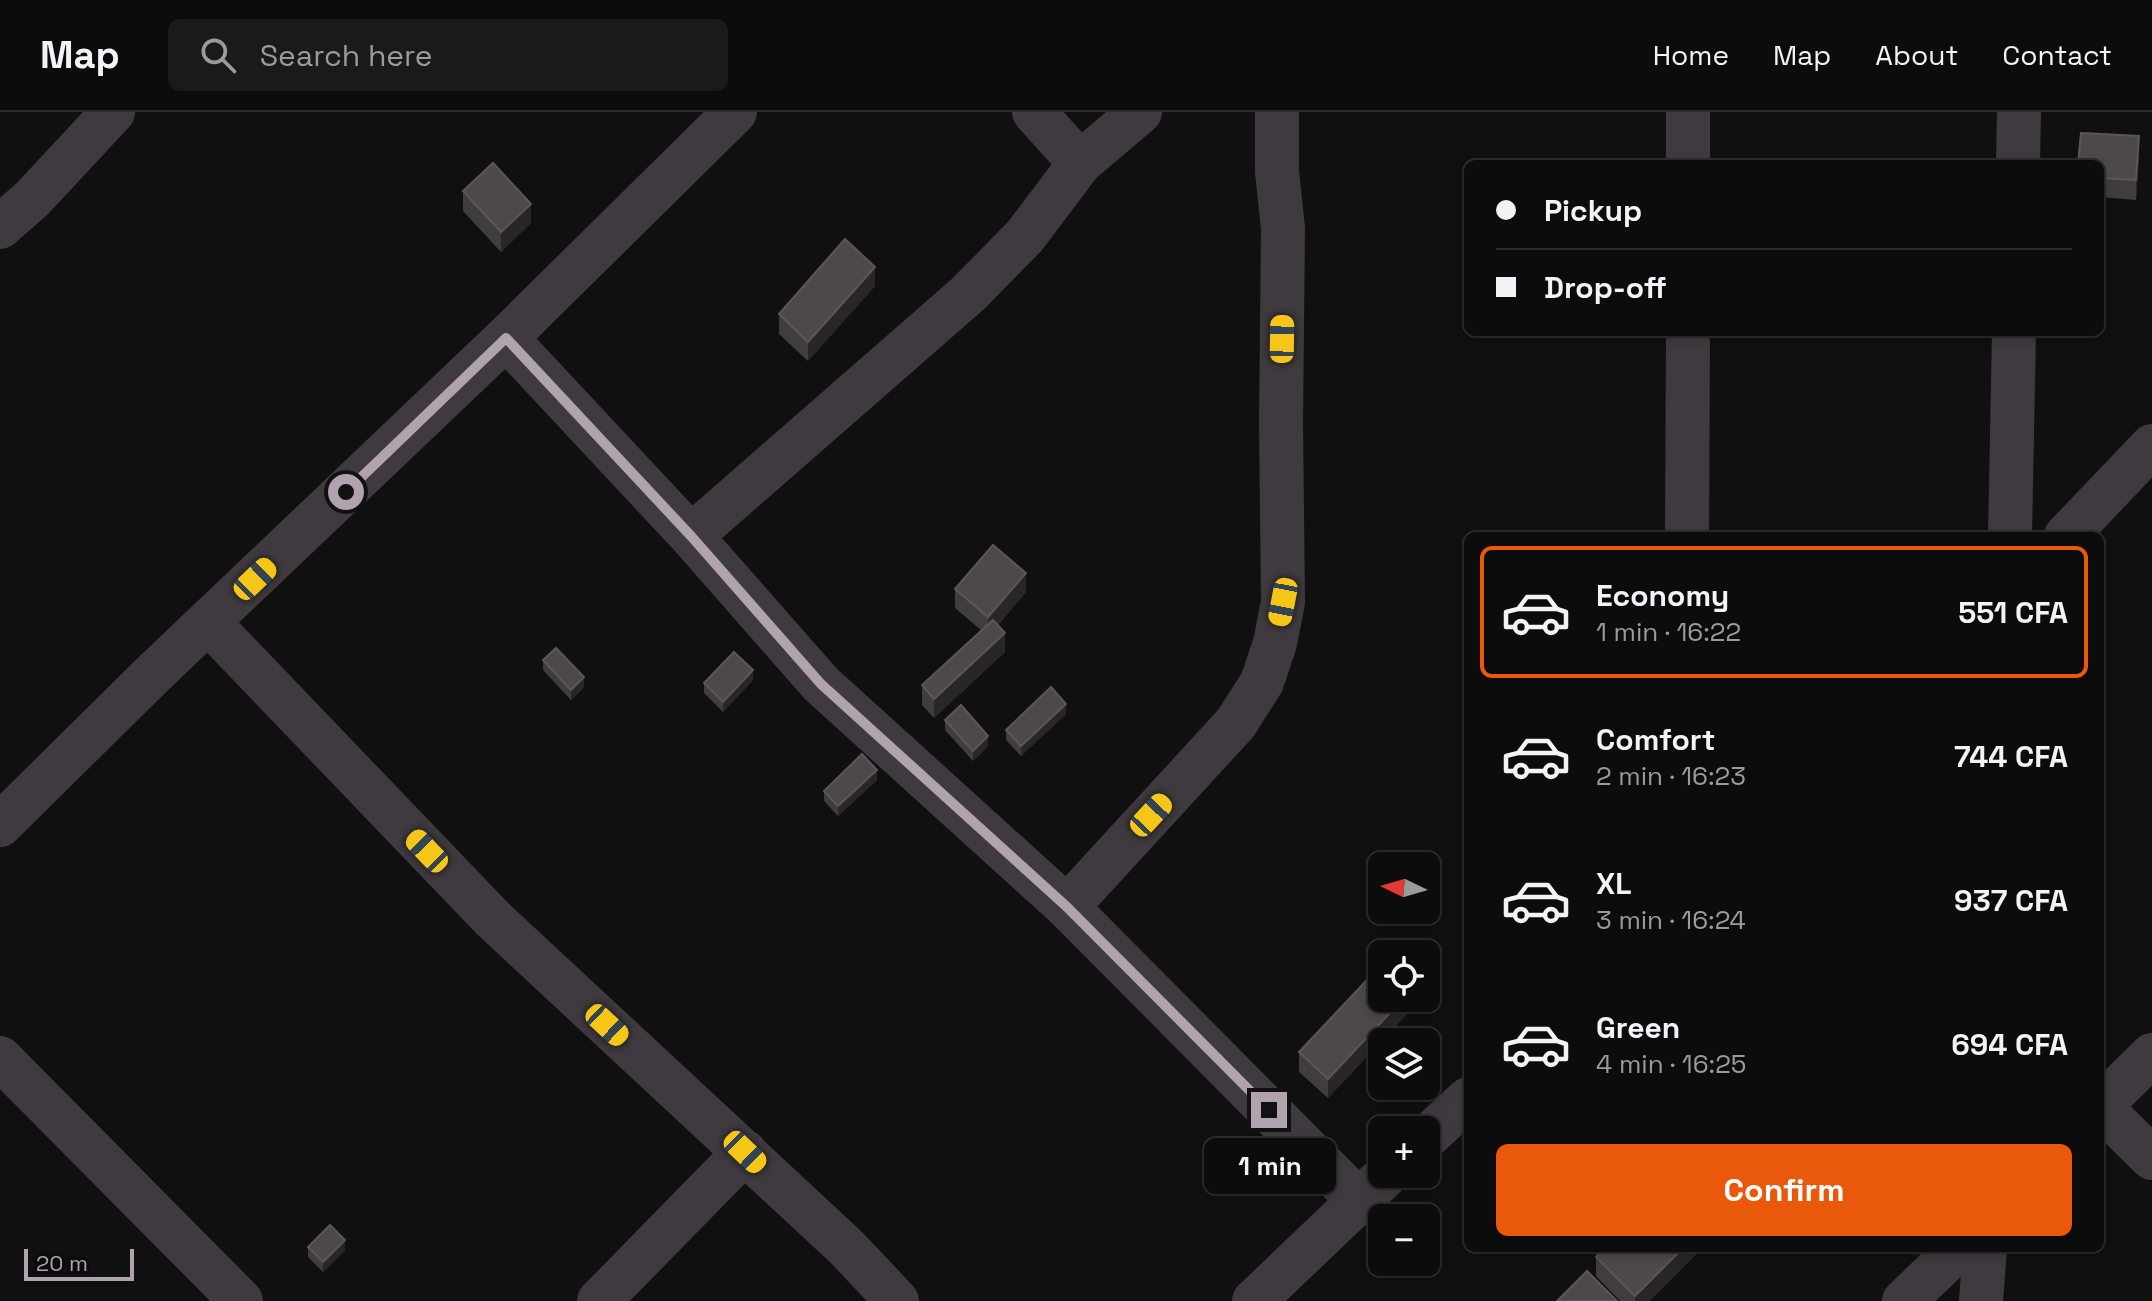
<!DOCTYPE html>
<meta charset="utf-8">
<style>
body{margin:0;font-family:"Space Grotesk",sans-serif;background:#1b1a1a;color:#f1f3f6;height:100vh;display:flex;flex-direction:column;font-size:30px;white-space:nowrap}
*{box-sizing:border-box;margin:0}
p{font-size:26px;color:#9a9b9d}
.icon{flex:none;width:44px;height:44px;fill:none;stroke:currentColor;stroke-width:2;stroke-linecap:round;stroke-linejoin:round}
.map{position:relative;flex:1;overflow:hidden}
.side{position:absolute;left:1464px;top:420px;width:640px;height:720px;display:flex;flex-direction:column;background:#0d0c0c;border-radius:12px;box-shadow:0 4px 12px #0003,0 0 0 2px #2d2c2d}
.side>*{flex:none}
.hud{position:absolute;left:1464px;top:48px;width:640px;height:176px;border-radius:12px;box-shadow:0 4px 12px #0003,0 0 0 2px #2d2c2d;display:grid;align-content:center;height:176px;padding:0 32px;background:#0d0c0c}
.needle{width:52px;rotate:275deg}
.controls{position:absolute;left:1368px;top:740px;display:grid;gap:16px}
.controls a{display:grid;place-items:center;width:72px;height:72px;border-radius:12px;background:#0d0c0c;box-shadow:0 4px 12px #0003,0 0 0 2px #2d2c2d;font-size:40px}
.scale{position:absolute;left:24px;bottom:20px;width:110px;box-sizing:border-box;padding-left:8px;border:4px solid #b0a2af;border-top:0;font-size:22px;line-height:28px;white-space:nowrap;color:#b0a2af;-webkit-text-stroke:6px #0c0b0b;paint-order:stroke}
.end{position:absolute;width:36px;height:36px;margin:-18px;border:10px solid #b0a2af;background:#111;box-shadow:0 0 0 4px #111}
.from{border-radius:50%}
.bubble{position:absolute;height:56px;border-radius:12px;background:#0d0c0c;box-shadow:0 4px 12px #0003,0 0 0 2px #2d2c2d;font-size:26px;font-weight:800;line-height:56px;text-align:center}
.car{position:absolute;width:24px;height:48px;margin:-24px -12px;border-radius:10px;box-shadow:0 0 6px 2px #0007;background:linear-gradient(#f5c518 24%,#345 0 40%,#f5c518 0 76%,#345 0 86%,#f5c518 0)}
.hud b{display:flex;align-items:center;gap:28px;height:76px;font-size:30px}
.hud b+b{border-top:2px solid #2d2c2d}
.hud i{width:20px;height:20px;background:#f1f3f6}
ul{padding:14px 0 0;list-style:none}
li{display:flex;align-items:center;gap:24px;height:132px;margin:0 16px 12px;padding:0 16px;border:4px solid transparent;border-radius:12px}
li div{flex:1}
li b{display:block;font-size:30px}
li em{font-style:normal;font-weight:800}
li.selected{border-color:#ea580c}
li>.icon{width:72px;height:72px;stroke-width:1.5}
.cta{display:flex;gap:16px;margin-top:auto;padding:16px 32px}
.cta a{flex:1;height:92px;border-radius:12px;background:#ea580c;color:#fff;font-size:32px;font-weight:800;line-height:92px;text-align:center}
header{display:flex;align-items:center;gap:48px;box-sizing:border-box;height:112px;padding:0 40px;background:#0d0c0c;border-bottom:2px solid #2d2c2d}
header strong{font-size:38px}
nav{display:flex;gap:44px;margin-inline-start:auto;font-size:28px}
.search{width:560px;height:72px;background:#1b1a1a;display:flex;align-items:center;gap:20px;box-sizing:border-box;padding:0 28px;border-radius:12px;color:#9a9b9d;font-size:30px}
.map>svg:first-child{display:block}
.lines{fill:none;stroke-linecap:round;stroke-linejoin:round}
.minor{stroke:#3f3a3f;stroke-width:44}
.wall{fill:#403d3f}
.shaded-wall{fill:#282627}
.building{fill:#4c484b;stroke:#5c565b;stroke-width:2}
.route{stroke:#b0a2af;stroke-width:10}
</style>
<header>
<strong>Map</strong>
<div class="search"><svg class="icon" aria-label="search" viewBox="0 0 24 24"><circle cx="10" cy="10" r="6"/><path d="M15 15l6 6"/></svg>Search here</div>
<nav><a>Home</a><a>Map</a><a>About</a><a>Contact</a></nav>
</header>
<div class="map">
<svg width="2152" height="1189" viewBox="0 0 2152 1189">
<rect width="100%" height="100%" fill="#111010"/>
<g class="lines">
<path class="minor" d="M1034 0 1080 51
M1688 0V52
M2018 52 2019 0
M0 115 32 87 113 0
M506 226 691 424 821 572 1067 795 1358 1088
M691 424 968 182 1025 124 1080 51 1140 0
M1687 424 1688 220
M2010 424 2014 220
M2066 424 2152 334
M209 511 493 807 847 1136 897 1189
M0 713 153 562 506 226 735 0
M1067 795 1236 611 1262 570 1275 531 1283 490 1281 311 1283 116 1277 60V0
M0 946 241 1189
M2100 994 2152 943
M2100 995 2152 1046
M1426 1026 1468 987
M599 1189 745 1040
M1254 1189 1387 1062
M1904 1189 1959 1136
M1981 1189 1985 1136"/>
</g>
<path class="wall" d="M2139 44 2136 88 2100 85V52Z
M463 79 531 111 501 140 463 99Z
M875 174 808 249 779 222V202Z
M955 477 1026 480 998 513 1005 540 934 606 922 593V573L981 518 955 496Z
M543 548 584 575 571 588 543 558Z
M753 568 723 600 704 581V571Z
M1066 602 1021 644 1006 628V618Z
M945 608 988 634 973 649 945 618Z
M877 668 838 704 824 689V679Z
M1422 886 1328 986 1299 960V940Z
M308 1135 345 1138 323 1160 308 1145Z
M1699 1136V1139L1649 1189H1620L1596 1164V1145Z"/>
<path class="shaded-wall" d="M2139 24V44L2136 88V68Z
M531 92V111L501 140V120Z
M875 155V174L808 249V230Z
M1026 461V480L988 524V505Z
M1005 521V540L934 606V587Z
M753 558V568L723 600V590Z
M584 565V575L571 588V578Z
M1066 592V602L1021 644V634Z
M988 624V634L973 649V639Z
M877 658V668L838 704V694Z
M1404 886H1422L1328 986V967Z
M345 1128V1138L323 1160V1150Z
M1683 1136H1699V1139L1649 1189H1635V1184Z"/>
<path class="building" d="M2081 21 2139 24 2136 68 2100 66V52H2078Z
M493 51 531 92 501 120 463 79Z
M845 127 875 155 808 230 779 202Z
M993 433 1026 461 988 505 955 477Z
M993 508 1005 521 934 587 922 573Z
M556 536 584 565 571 578 543 548Z
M734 540 753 558 723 590 704 571Z
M1051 575 1066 592 1021 634 1006 618Z
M961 593 988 624 973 639 945 608Z
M862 642 877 658 838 694 824 679Z
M1382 852V886H1404L1328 967 1299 940Z
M330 1113 345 1128 323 1150 308 1135Z
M1604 1136H1683L1635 1184 1596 1145Z
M1587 1159 1617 1189H1557Z"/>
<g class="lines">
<path class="route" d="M346 380 506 226 691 424 821 572 1067 795 1269 998"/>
</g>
</svg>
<div class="controls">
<a><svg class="needle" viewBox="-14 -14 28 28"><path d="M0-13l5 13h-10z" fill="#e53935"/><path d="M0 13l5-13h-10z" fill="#9a9b9d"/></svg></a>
<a><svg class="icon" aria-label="locate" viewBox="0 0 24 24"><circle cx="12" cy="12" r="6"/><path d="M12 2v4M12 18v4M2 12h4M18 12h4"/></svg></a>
<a><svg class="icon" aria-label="layers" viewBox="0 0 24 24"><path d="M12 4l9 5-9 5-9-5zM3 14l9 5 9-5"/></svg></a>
<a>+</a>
<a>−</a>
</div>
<div class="scale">20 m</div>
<i class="end from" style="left:346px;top:380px"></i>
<i class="end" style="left:1269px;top:998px"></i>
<div class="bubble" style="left:1204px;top:1026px;width:132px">1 min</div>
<i class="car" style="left:1282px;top:227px;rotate:1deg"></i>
<i class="car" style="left:255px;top:467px;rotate:46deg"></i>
<i class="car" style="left:1283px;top:490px;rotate:191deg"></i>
<i class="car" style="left:1151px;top:703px;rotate:43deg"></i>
<i class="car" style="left:427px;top:739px;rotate:316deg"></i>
<i class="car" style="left:607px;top:913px;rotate:133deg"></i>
<i class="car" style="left:745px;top:1040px;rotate:134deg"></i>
<div class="hud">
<b><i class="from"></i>Pickup</b>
<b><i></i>Drop-off</b>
</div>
<section class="side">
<ul>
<li class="selected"><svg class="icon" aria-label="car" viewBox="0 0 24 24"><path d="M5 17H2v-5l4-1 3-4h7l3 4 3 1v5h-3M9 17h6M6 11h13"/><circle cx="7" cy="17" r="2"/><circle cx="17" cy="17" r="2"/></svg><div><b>Economy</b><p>1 min · 16:22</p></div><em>551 CFA</em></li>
<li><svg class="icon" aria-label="car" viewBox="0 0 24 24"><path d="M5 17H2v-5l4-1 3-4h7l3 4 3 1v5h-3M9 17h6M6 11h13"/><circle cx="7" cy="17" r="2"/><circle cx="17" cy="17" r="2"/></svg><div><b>Comfort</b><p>2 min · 16:23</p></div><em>744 CFA</em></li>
<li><svg class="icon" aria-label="car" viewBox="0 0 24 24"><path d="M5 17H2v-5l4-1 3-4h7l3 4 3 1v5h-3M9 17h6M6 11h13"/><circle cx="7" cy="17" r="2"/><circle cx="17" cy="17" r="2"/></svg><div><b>XL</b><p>3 min · 16:24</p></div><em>937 CFA</em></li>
<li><svg class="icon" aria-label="car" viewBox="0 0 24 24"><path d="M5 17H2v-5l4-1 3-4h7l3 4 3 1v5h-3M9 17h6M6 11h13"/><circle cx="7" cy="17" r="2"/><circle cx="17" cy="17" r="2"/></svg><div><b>Green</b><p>4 min · 16:25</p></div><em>694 CFA</em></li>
</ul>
<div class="cta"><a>Confirm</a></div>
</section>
</div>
